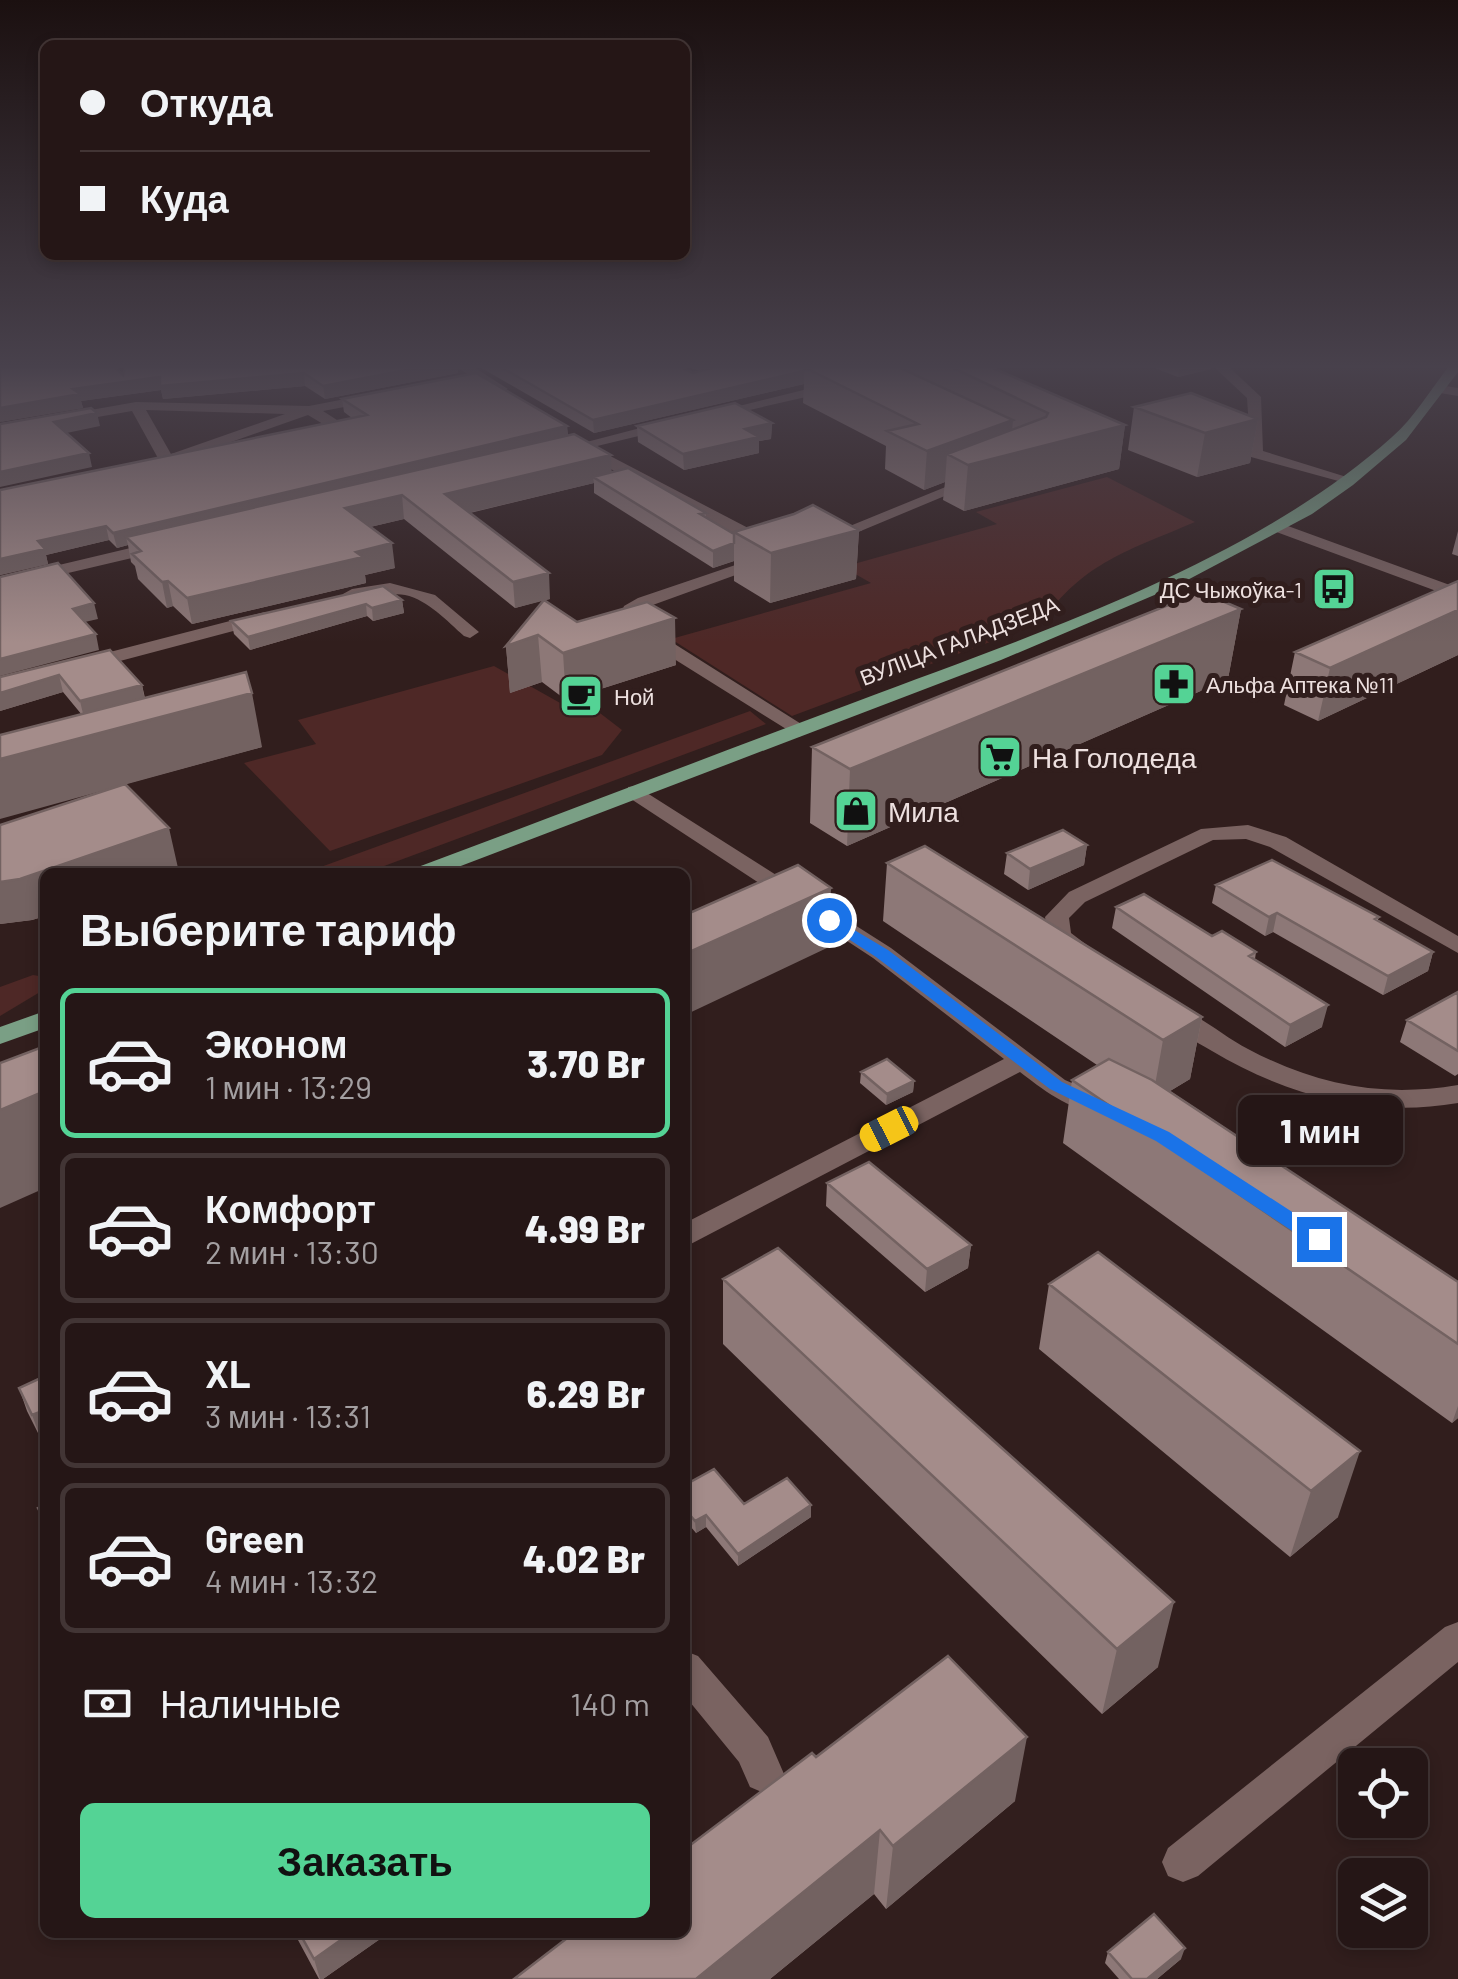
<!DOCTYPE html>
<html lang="ru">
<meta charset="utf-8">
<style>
body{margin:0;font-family:Barlow,sans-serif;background:#2d1f1f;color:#f1f3f6;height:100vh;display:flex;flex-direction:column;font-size:38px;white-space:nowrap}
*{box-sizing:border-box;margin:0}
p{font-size:32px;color:#a39fa1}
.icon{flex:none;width:55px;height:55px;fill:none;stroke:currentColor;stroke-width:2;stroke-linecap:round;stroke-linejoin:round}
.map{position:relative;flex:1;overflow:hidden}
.drawer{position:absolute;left:40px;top:868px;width:650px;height:1070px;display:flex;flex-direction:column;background:#251616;border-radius:15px;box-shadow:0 5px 15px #0003,0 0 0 2px #423535}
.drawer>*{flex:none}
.hud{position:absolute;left:40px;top:40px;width:650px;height:220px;border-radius:15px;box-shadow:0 5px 15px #0003,0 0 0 2px #423535;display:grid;align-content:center;height:220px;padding:0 40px;background:#251616}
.buttons{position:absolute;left:1338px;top:1748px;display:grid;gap:20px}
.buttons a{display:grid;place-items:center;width:90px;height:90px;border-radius:15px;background:#251616;box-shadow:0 5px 15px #0003,0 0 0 2px #423535;font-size:50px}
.end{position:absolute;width:45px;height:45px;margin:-22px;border:12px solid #1a73e8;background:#fff;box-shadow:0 0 0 5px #fff}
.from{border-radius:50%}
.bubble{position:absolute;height:70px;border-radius:15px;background:#251616;box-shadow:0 5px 15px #0003,0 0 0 2px #423535;font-size:32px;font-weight:800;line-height:70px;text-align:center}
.car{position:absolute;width:30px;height:60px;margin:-30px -15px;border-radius:12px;box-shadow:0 0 8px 2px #0007;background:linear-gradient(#f5c518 24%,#345 0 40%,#f5c518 0 76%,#345 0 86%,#f5c518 0)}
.hud b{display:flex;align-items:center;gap:35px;height:95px;font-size:38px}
.hud b+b{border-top:2px solid #423535}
.hud i{width:25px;height:25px;background:#f1f3f6}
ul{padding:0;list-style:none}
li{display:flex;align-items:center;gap:30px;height:150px;margin:0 20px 15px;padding:0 20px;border:5px solid #423535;border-radius:15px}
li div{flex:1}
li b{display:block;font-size:38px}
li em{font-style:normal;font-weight:800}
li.current{border-color:#54d395}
li>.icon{width:90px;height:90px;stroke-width:1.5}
h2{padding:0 40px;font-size:45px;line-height:120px}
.pay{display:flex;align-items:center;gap:25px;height:110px;padding:0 40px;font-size:38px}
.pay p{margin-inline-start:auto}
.primary-button{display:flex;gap:20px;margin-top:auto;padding:20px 40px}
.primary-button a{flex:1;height:115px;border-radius:15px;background:#54d395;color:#111;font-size:40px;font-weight:800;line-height:115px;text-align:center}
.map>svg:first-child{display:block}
.green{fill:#4e2826}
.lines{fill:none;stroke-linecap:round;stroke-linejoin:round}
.minor{fill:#7a6361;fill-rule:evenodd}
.major{fill:#7a9f85;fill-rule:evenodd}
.wall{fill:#8d7877}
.shaded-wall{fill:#736261}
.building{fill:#a48c8a;stroke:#736261;stroke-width:2.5}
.route{fill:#1a73e8}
.labels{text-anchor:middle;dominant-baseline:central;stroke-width:10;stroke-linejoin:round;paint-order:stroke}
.far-poi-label{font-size:22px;fill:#ede0df;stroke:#311e1d;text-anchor:start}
.far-street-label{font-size:22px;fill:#ede0df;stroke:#311e1d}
.poi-label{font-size:28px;fill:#ede0df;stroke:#311e1d;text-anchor:start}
</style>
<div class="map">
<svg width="1458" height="1979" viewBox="0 0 1458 1979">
<rect width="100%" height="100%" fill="#311e1d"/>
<path class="green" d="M1107 477 1195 522C1130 550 1083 562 1041 623L792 716 671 639 871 583 843 567 997 524 976 512Z
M494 666 562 704 583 700 622 730 602 755 330 851 244 763 316 744 298 720Z
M750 711 766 724 368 872H307Z
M33 975 45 977V989L0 1016V987Z"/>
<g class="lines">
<path class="minor" d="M455 366H472L508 389 496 392Z
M1213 366H1228L1261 397 1263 451 1353 479V485L1251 457 1247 398Z
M836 382 841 383V389L710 419 703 415Z
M1439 385 1458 388V396L1434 392 1432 389Z
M376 393 381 394V400L323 411 337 420 335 429 297 438V432L323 424 308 415 200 453 199 458 167 465 159 460 132 411 0 434V426L136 402 309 406ZM146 410 285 414 171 454Z
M671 420 678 424 676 427 593 447 773 541V549H761L577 451 559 455 552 451Z
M970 477 983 480 832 543 818 539Z
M1277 522 1458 588V599L1271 530 1269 527Z
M160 541 168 546 166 550 0 589V579Z
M759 557 774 561 650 606 638 617 643 624 806 727 809 731 799 737 631 632 620 617 624 606 638 598Z
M390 583 435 595 479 632 470 638 464 636C447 621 428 600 405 595 386 591 358 605 343 594L352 589Z
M265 612 271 613V621L86 670 77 664 79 660Z
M636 786 891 948 1065 1080 1109 1099 1113 1105 1109 1111C1080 1119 1042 1089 1020 1072L685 1247V1223L1004 1059 873 958 628 797V787Z
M1248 825 1286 837 1458 936V953L1270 847 1246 839 1213 840 1085 902 1069 918 1071 933 1092 949 1089 954H1071L1048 936 1045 917 1069 892 1201 829Z
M1174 1007C1200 1014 1224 1037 1248 1049 1316 1085 1382 1098 1458 1085V1103C1370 1118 1288 1096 1212 1051 1195 1041 1173 1030 1161 1015Z
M1458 1622V1662L1198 1876 1183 1882 1168 1876 1162 1862 1168 1848 1445 1627Z
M685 1651 698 1656 768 1737 784 1774 778 1787 764 1793 750 1787 739 1762 685 1696Z"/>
<path class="major" d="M1449 366H1458V372L1406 440 1353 485 1312 514 1178 585 1001 660 445 872H415L418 867C565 812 711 756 858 701 1035 634 1250 564 1392 437 1414 418 1431 389 1449 366Z
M45 1011V1028L0 1044V1027Z"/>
</g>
<path class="wall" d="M478 366H678L693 373 705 370H697L686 366H988L1125 425 1119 469 964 511 943 500 945 482 924 490 885 469 886 446 803 403 804 384 594 433Z
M1149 366H1212L1211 369 1178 377Z
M458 373 325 399 305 386 163 399 161 390 81 401 83 408 0 422 123 375Z
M342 399 567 426 568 436 611 472 706 513V517L734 534V532L859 530 856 579 770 603 734 581V561L713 568 594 493V483L470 513 550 599 545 600 577 622 676 665 566 700 542 682 510 693 506 646 544 600 515 608 404 519 370 527 395 568 365 575 366 583 192 624 173 606 167 608 138 579 135 566 131 562 128 545 117 548 109 540 46 555 48 564 0 575V490L352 418 344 412Z
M1134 407 1258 419 1250 463 1197 477 1128 450Z
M772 423 771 439 759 441V453L684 470 638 442 637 426Z
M1458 531V556L1452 554Z
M1458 581V655L1318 721 1284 705 1295 652Z
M402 600 404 613 373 621 367 616 250 650 234 634 231 621Z
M1241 609 1228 679 847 846 810 823 812 747Z
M110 650 142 685 145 698 262 747 125 784 178 868 165 872H45V916L32 920 0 924V825L107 790 82 715 63 692 0 711V677Z
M1087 845 1084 865 1028 890 1004 874 1007 853Z
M887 863 1202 1017 1190 1079 1170 1091 1458 1282V1418L1452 1423 1063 1143 1072 1080 1097 1065 883 921Z
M1216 885 1379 917 1378 920 1433 952 1428 971 1383 995 1273 932 1265 936 1212 903Z
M1116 907 1212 936 1256 952 1255 959 1322 1027 1285 1047 1112 928Z
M1458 992V1074L1455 1076 1400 1042 1407 1020Z
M861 1072 914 1081 913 1092 886 1105 860 1083Z
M827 1183 971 1245 968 1268 925 1292 826 1206Z
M1098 1252 1338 1517 1290 1557 1039 1349 1049 1284Z
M723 1279 1158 1667 1102 1714 723 1344Z
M45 1376 41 1439 27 1411 19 1388Z
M685 1485 744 1504 811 1505V1517L738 1566 706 1527 696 1533 685 1520Z
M816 1757 1015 1801 886 1909 874 1894 770 1979H514Z
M295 1932H390L323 1979H319L298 1940Z
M1108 1952 1181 1959 1157 1979H1119L1105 1963Z"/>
<path class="shaded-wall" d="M427 366H458V373L325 399 323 386Z
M1180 366H1212L1211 369 1178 377Z
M804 371V384L594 433 593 420Z
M304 373 305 386 163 399 161 390 81 401 83 408 0 422V408L73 389 160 377Z
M97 413 100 426 57 435 54 422Z
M1258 419 1250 463 1197 477 1205 433Z
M1013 420 1010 454 1125 425 1119 469 964 511 968 465 947 454 945 482 924 490 927 451Z
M772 423 771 439 759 441V453L684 470 683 454 745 429Z
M567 426 568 439 126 537 128 545 117 548 113 533Z
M89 453 92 467 0 487V472Z
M611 455 612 479 593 477 594 483 447 518 445 494Z
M402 495 404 519 349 532 345 508Z
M106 526 109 540 46 555 48 564 0 575V559L38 541Z
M859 530 856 579 770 603 771 553Z
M392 543 395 568 365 575 366 583 192 624 187 598Z
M734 543V561L713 568V551Z
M549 573 550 599 515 608 513 582Z
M168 581 173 606 167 608 162 582Z
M402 600 404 613 373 621 372 608Z
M94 603 98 619 76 624 73 609Z
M366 604 367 616 250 650 248 637Z
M1241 609 1228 679 847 846 850 769Z
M1458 610V655L1318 721 1330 668Z
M675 618 676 665 566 700 563 653Z
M96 634 99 650 0 676V659Z
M538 635 542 682 510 693 506 646Z
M59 675 63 692 0 711V693Z
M142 685 145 701 84 718 80 701Z
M252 693 262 747 0 819V759Z
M169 828 178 868 165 872H45V916L32 920 0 924V882Z
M1087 845 1084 865 1028 890 1030 869Z
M831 888 829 947 685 1015V954Z
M1277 913 1273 932 1265 936 1269 917Z
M1433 952 1428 971 1383 995 1388 976Z
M1328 1005 1322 1027 1285 1047 1290 1025Z
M1202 1017 1190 1079 1152 1102 1163 1040Z
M914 1081 913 1092 886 1105 887 1094Z
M45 1091V1188L0 1208V1110Z
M971 1245 968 1268 925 1292 927 1269Z
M1458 1406V1418L1452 1423Z
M45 1410V1437L41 1439 32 1415Z
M1360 1451 1338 1517 1290 1557 1311 1491Z
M811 1505V1517L738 1566V1554Z
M706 1515V1527L696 1533 695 1521Z
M1174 1602 1158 1667 1102 1714 1117 1649Z
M1027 1737 1015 1801 886 1909 893 1846Z
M880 1830 874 1894 770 1979H696Z
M352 1932H390L323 1979H320L314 1959Z
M1185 1948 1181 1959 1157 1979H1147Z"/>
<path class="building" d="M0 366H114L123 375 125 366H427L323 386 304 373 160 386V377L73 389 80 394 0 408Z
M499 366H678L693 373 719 366H810L804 367V371L593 420Z
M810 366H896L1013 420 927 451 887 431 918 424 804 367Z
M949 366H988L1125 425 968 465 947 454 1046 417 1048 413Z
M476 373 567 426 113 533 106 526 38 541 45 549 0 559V490L367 415 342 399Z
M1191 393 1258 419 1205 433 1134 407Z
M735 403 772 423 745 429 759 437 683 454 637 426Z
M91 408 97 413 54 422 89 453 0 472V424Z
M574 434 611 455 445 494 549 573 513 582 402 495 345 508 392 543 356 552 363 557 187 598 168 581 162 582 132 554 141 551 126 537Z
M628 468 706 513 700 514 734 534V543L713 551 593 477Z
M813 505 859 530 771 553 734 532 794 514Z
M58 563 94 603 73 609 96 634 0 659V577Z
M1458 581V610L1330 668 1295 652Z
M383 586 402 600 372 608 366 604 248 637 231 621Z
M1201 592 1241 609 850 769 812 747Z
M544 600 577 622 647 602 675 618 563 653 538 635 506 646Z
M110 650 142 685 80 701 59 675 0 693V677Z
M246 672 252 693 0 759V735Z
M125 784 169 828 20 879 0 882V825Z
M1063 830 1087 845 1030 869 1007 853Z
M925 846 1202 1017 1163 1040 887 863Z
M1272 860 1379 917 1375 919 1433 952 1388 976 1277 913 1269 917 1216 885Z
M798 865 831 888 685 954V915Z
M1144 894 1212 936 1222 931 1256 952 1249 956 1328 1005 1290 1025 1116 907Z
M1458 992V1051L1407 1020Z
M45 1046V1091L0 1110V1063Z
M887 1059 914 1081 887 1094 861 1072Z
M1109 1059 1152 1080 1458 1282V1344L1072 1080Z
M869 1162 971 1245 927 1269 827 1183Z
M778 1248 1174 1602 1117 1649 723 1279Z
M1098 1252 1360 1451 1311 1491 1049 1284Z
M45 1376V1410L32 1415 19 1388Z
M714 1469 744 1504 787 1478 811 1505 738 1554 706 1515 695 1521 685 1509V1485Z
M45 1505V1521L38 1508Z
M948 1656 1027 1737 893 1846 880 1830 696 1979H514L575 1932H685V1849L812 1753 816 1757Z
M1154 1914 1185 1948 1147 1979H1132L1108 1952Z
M299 1932H352L314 1959Z"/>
<linearGradient id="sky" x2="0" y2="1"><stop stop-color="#1b1010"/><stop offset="0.57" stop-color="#48414c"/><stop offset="1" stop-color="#48414c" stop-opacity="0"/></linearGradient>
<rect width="1458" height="643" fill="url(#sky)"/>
<path class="route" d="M829 915 888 950 1062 1082 1169 1132 1326 1234V1244H1312L1156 1141 1050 1089 876 957 824 923 822 920Z"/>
<defs>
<symbol id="bus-square" viewBox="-11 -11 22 22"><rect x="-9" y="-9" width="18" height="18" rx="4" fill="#54d395" stroke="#311e1d"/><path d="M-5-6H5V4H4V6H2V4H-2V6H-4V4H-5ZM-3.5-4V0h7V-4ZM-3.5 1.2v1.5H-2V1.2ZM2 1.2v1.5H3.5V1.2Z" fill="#111"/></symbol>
<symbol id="pharmacy-square" viewBox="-11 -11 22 22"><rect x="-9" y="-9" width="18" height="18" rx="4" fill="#54d395" stroke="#311e1d"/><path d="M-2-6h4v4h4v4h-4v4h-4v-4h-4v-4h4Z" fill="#111"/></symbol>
<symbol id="cafe-square" viewBox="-11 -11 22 22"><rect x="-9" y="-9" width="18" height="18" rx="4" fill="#54d395" stroke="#311e1d"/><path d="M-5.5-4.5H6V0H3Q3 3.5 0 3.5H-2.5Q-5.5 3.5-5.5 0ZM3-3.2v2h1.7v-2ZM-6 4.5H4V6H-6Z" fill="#111"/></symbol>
<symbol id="supermarket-square" viewBox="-11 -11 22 22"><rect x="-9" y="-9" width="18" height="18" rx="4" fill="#54d395" stroke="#311e1d"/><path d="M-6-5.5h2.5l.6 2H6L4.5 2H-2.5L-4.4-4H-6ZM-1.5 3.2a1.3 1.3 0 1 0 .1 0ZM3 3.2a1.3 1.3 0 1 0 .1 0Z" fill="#111"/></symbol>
<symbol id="shop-square" viewBox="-11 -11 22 22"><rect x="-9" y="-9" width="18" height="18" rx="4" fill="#54d395" stroke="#311e1d"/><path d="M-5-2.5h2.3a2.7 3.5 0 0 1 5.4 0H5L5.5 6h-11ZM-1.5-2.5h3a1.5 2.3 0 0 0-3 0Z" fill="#111"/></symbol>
</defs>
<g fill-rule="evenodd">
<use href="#bus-square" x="1309" y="564" width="50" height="50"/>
<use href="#pharmacy-square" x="1149" y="659" width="50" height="50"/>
<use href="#cafe-square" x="556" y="671" width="50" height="50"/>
<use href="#supermarket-square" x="975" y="732" width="50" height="50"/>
<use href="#shop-square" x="831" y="786" width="50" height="50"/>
</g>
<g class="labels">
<g class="far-poi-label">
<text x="1302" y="589" text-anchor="end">ДС Чыжоўка-1</text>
<text x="1206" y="684">Альфа Аптека №11</text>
<text x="614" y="696">Ной</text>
</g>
<g class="far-street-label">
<text transform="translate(959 640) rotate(-21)">ВУЛІЦА ГАЛАДЗЕДА</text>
</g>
<g class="poi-label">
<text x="1032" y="757">На Голодеда</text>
<text x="888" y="811">Мила</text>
</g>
</g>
</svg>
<div class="buttons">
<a><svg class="icon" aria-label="locate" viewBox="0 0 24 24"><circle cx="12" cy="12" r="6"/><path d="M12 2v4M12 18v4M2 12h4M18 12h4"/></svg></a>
<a><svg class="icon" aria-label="layers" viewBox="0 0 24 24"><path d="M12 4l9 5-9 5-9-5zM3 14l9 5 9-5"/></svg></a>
</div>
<i class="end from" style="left:829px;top:920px"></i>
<i class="end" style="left:1319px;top:1239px"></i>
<div class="bubble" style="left:1238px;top:1095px;width:165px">1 мин</div>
<i class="car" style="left:889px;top:1129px;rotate:243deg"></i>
<div class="hud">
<b><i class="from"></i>Откуда</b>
<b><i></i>Куда</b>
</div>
<section class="drawer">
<h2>Выберите тариф</h2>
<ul>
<li class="current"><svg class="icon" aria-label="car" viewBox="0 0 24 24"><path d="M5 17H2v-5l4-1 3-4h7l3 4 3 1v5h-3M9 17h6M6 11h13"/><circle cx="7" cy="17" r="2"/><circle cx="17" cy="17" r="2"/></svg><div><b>Эконом</b><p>1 мин · 13:29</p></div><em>3.70 Br</em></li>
<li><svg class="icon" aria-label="car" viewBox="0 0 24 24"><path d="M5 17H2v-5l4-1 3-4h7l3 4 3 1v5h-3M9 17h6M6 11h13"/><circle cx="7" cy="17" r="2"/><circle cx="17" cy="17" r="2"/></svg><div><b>Комфорт</b><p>2 мин · 13:30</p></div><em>4.99 Br</em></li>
<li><svg class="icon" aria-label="car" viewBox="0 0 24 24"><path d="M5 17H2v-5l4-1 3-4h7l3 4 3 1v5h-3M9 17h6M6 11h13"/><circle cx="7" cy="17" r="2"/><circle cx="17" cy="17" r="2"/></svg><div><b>XL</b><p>3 мин · 13:31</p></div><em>6.29 Br</em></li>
<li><svg class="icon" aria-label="car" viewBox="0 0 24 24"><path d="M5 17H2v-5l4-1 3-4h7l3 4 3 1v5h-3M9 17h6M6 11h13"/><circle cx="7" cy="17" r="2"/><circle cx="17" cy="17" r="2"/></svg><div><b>Green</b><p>4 мин · 13:32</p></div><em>4.02 Br</em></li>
</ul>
<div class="pay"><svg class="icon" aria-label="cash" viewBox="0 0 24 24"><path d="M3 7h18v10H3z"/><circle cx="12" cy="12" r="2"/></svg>Наличные<p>140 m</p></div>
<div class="primary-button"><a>Заказать</a></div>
</section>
</div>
